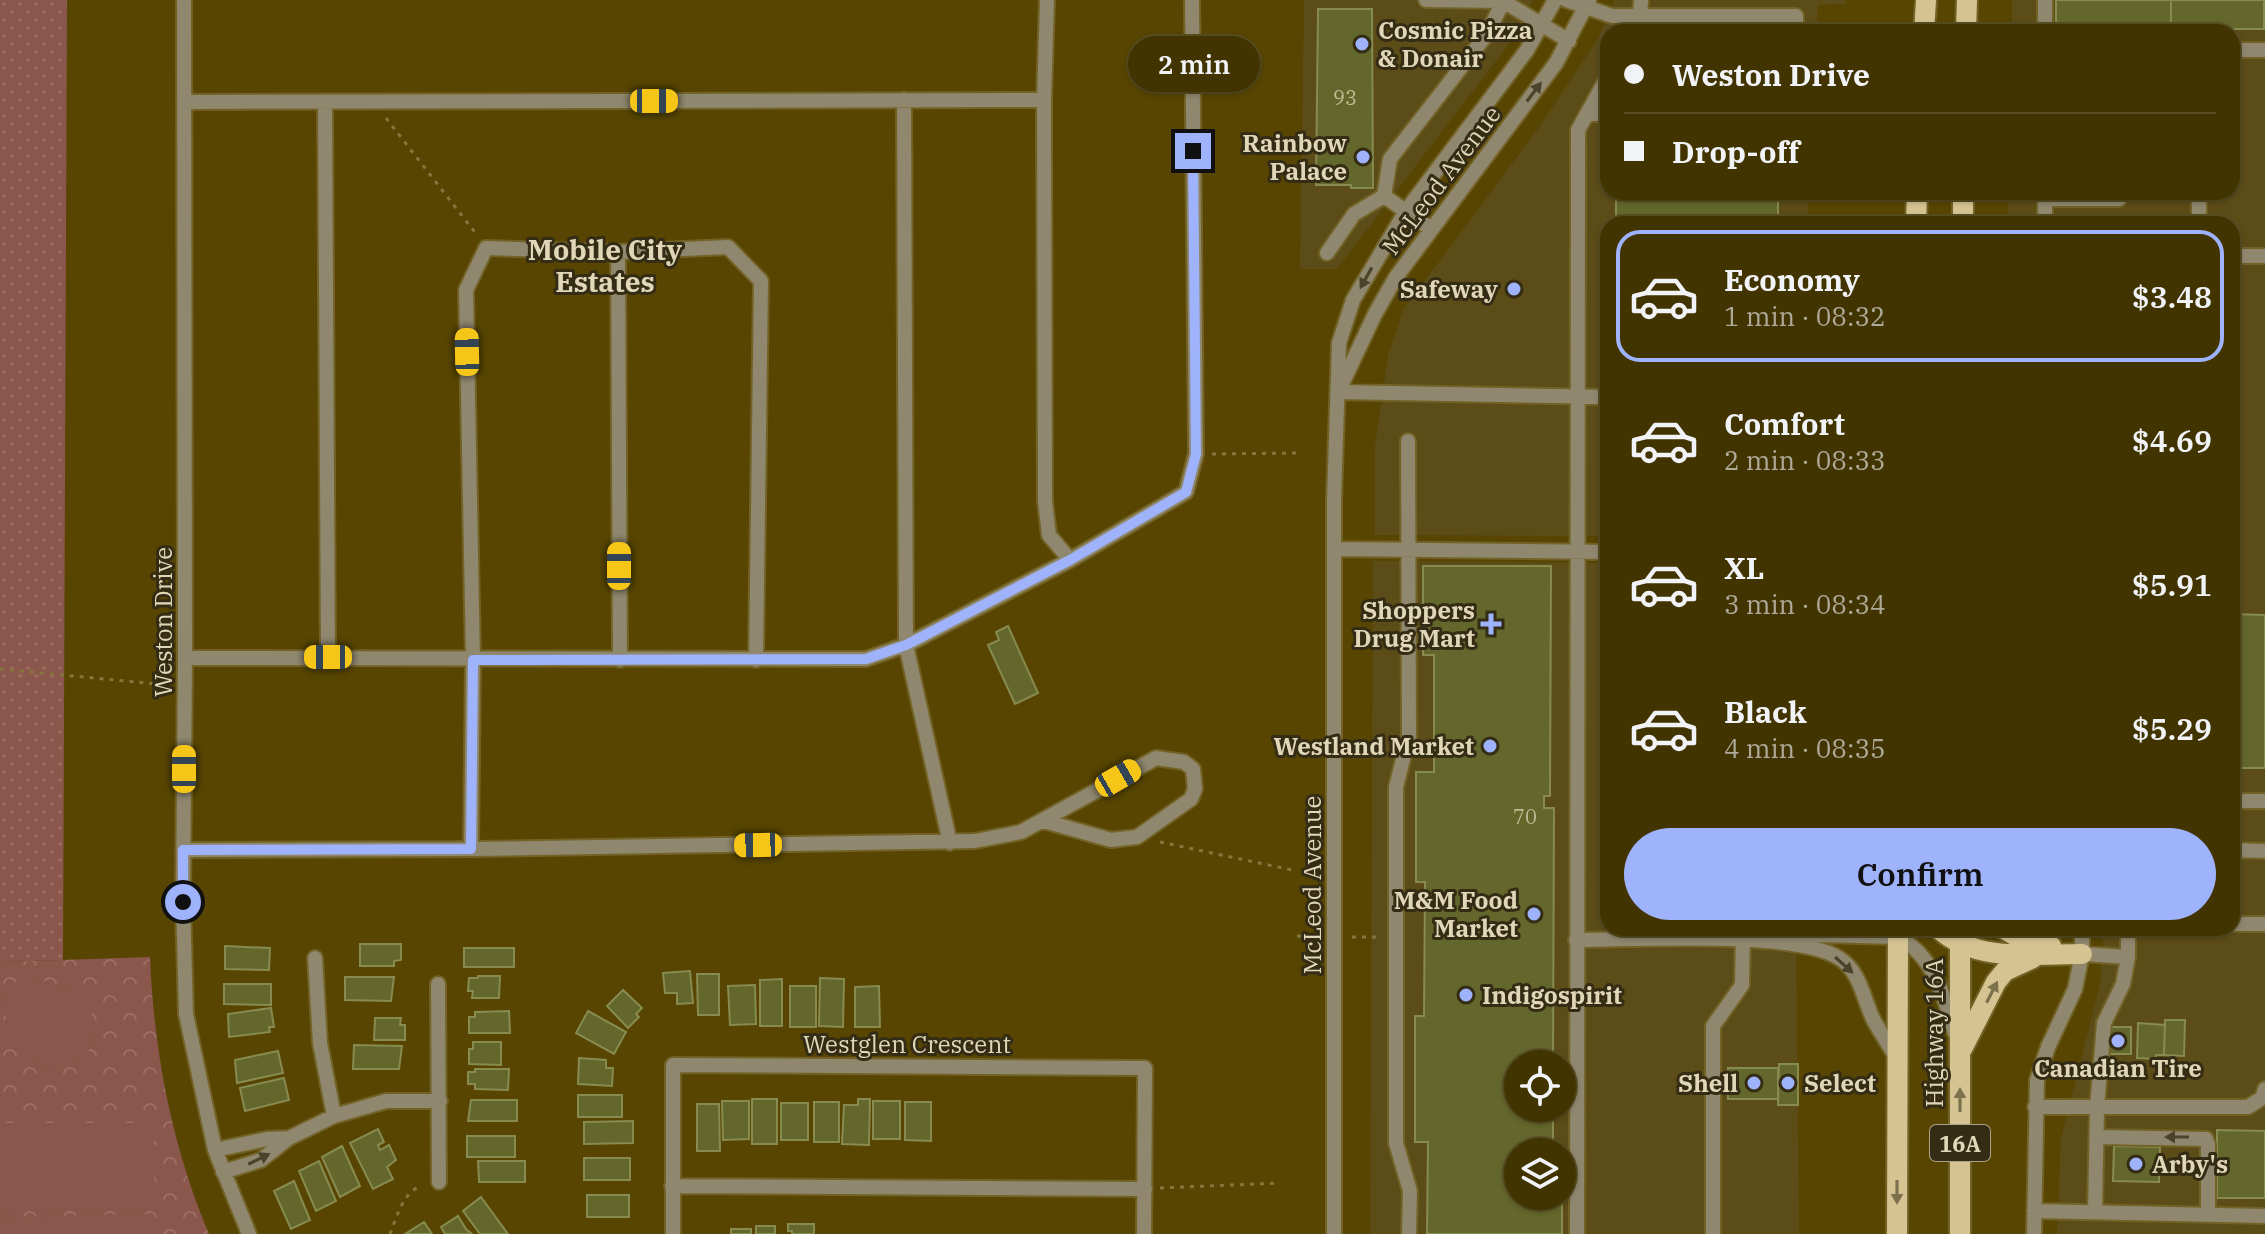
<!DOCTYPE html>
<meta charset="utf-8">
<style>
body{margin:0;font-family:"IBM Plex Serif",serif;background:#4c3f10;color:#f1f3f6;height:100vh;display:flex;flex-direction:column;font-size:30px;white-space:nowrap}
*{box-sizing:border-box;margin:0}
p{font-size:26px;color:#aeaa99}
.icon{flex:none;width:44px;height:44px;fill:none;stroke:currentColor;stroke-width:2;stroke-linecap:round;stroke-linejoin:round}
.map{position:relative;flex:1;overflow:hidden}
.side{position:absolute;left:1600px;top:216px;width:640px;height:720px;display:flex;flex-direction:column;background:#413401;border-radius:24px;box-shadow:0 2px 6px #0004,0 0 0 2px #5a4f23}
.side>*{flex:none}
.banner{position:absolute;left:1600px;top:24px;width:640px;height:176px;border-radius:24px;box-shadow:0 2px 6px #0004,0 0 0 2px #5a4f23;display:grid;align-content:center;height:176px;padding:0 24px;background:#413401}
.controls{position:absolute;left:1504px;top:1050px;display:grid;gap:16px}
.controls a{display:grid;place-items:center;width:72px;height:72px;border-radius:50%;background:#413401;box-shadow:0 2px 6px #0004,0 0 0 2px #5a4f23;font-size:40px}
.end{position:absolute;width:36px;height:36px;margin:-18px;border:10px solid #9fb3fd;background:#111;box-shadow:0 0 0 4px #111}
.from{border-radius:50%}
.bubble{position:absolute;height:56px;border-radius:28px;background:#413401;box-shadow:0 2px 6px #0004,0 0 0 2px #5a4f23;font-size:26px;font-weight:600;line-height:56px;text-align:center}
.car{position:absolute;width:24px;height:48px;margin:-24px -12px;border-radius:10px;box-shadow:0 0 6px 2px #0007;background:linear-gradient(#f5c518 24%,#345 0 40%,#f5c518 0 76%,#345 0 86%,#f5c518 0)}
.banner b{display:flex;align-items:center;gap:28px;height:76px;font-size:30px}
.banner b+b{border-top:2px solid #5a4f23}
.banner i{width:20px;height:20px;background:#f1f3f6}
ul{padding:14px 0 0;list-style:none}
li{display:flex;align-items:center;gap:24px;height:132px;margin:0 16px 12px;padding:0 8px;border:4px solid transparent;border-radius:24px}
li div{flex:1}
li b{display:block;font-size:30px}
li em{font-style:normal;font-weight:600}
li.current{border-color:#9fb3fd}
li>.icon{width:72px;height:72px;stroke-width:1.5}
.cta{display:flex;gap:16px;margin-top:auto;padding:16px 24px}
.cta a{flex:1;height:92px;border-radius:48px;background:#9fb3fd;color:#111;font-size:32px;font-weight:600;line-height:92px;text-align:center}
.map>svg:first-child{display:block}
.built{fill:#5c4c18;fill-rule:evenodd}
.grass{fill:url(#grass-dots)}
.forest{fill:url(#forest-crowns)}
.pitch{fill:#8b564b}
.building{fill:#63672c;stroke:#878b50;stroke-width:2}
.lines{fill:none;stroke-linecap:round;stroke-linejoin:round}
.minor-casing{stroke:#726226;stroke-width:18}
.major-casing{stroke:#726226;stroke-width:24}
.path{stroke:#85763e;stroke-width:3;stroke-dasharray:4 6;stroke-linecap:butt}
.minor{stroke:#8f876e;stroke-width:14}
.major{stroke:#d5c492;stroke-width:20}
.oneway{fill:#4b432a}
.oneway2{fill:#7c704d}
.route{stroke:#9fb3fd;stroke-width:10}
.poi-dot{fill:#9fb3fd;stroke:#342c14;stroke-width:3}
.labels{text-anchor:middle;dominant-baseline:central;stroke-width:6;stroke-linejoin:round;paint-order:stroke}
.number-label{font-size:20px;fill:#c1bb96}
.shield{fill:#342c14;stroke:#aca488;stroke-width:2}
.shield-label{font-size:22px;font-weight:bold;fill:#e0d7b9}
.poi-label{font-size:24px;font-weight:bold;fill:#e0d7b9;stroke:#342c14;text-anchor:end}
.street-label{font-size:24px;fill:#e0d7b9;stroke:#342c14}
.quarter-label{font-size:28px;font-weight:bold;fill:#e0d7b9;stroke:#342c14}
</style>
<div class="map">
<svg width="2265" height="1234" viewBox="0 0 2265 1234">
<defs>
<pattern id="grass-dots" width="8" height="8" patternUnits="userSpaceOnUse" patternTransform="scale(2)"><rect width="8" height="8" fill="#8b564b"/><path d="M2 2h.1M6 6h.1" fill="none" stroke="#9b6e63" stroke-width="1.8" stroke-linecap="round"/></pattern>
<pattern id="forest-crowns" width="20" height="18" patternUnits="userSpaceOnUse" patternTransform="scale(2)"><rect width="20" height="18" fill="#8b564b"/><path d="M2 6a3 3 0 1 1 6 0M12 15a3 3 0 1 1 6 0" fill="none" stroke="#9b6e63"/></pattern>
</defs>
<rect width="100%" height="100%" fill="#574501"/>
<path class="built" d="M1304 0H1533L1512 40 1337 269H1300Z
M1614 0H1845V4L1818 5 1817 32H1608V192H1809L1808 224H1608V536L1375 535V445L1388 356 1403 310 1540 126 1597 40Z
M2012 0H2265V1234H2057L2061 1138 2101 981 2103 928H2232V224H2007L2008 192H2232V32H2012Z
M1373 561 1608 563V928H1796L1799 1234H1370ZM1518 1064H1562V1108H1518ZM1518 1152H1562V1196H1518Z"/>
<path class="grass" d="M0 0H67L63 960 0 962Z"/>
<path class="forest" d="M150 957C154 1053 172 1146 209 1234H0V962Z"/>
<path class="pitch" d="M22 979C55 979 95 992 94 1031 94 1039 89 1048 87 1055 80 1059 71 1066 64 1068 35 1073 9 1047 6 1019 5 1009 7 997 8 987Z
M0 1123H154V1209L0 1210Z
M154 1214V1234H0V1217Z"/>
<path class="building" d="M2056 0H2171V32H2056Z
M2171 0H2264V29H2171Z
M1318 9H1372L1373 188H1351V185H1316Z
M1616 192H1778V224H1616Z
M1423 566H1551L1550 796H1544V808H1554L1553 1064H1518V1108H1553V1145H1562V1152H1518V1196H1562V1234H1427L1428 1142H1415V1016H1424L1425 882H1416V772H1434V655H1423Z
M2232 614 2265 615V768H2232Z
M1008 626 1038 693 1015 704 988 645 999 640 996 632Z
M360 944H401V960L394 961V966H360Z
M225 946 270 948 269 970 225 969Z
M464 948H514V967H464Z
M690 971 693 1003 677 1004V993H665L663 973Z
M697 974H719V1015H698Z
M478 976H500L499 998H472L473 991H468L469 978H478Z
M345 977H394L391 1001 345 1000Z
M820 978 844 979 843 1027 819 1026Z
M782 979V1026H760V980Z
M224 984H271V1005L224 1004Z
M755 985 756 1024 730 1025 728 986Z
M790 986H816V1027H790Z
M879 986 880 1027H855V987Z
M623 990 642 1008 636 1014 639 1017 628 1028 607 1006Z
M271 1008 274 1027H269L270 1032 229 1037 228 1014Z
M509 1011 510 1033H469V1017H475V1012Z
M588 1011 626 1032 614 1054 576 1033Z
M375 1018H401L400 1025H405V1040H374Z
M2165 1020H2185L2184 1056 2164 1055Z
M2138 1023 2165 1025 2164 1055H2156V1059L2137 1058Z
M2108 1027H2131V1054H2108Z
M473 1042H501V1065L469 1064V1049H473Z
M354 1045 402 1046 399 1069H353Z
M278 1051 283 1073 237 1083 235 1060Z
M579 1058 606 1060V1068H613L612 1086 578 1084Z
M1779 1064H1798V1105H1778Z
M1728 1068H1778V1099H1728Z
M475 1069H509L508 1090 475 1089V1084H468V1072H475Z
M284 1078 289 1100 245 1111 240 1088Z
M578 1095H622V1117H578Z
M752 1099H777V1144H752Z
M858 1099H870L869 1145 842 1144 844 1105H858Z
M471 1100H517V1121H468Z
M722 1101H749V1139L723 1140Z
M873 1101H900V1139H873Z
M814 1102H839V1142H814Z
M905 1102H931V1141L905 1140Z
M781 1103H808V1140H781Z
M697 1104H719L720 1151H697Z
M633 1121V1143L584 1144V1122Z
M378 1129 384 1142 378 1145 380 1150 389 1145 396 1160 387 1167 393 1179 373 1189 350 1143Z
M2217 1130 2265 1131V1198H2217Z
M467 1136H515V1157H467Z
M342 1146 360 1186 340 1197 322 1157Z
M2114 1146 2160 1147 2159 1182 2113 1181Z
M584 1158H630V1180H584Z
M319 1161 336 1201 316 1211 299 1171Z
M478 1161H525V1182H479Z
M294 1181 310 1220 291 1229 274 1191Z
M587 1195H629V1217H587Z
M481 1197 508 1234H480L463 1211Z
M458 1216 466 1229 472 1234H445L441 1227Z
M424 1222 432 1234H405Z
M788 1224H814V1234H792V1231H788Z
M756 1226H775V1234H756Z
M731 1229H751V1234H731Z"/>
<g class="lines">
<defs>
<path id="minor" d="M184 0 185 658 183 902 186 1014 215 1150 249 1234
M1047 0 1044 100 1045 501 1049 535 1070 560
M1426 0 1503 1 1569 41
M1566 0 1612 16H1796V32
M1632 32 1640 16 1641 0
M2045 32V0
M2232 50H2265
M904 100 906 645 950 843
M184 102 1044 100
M325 102 328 657
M1587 114H1608
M2199 192V224
M1384 196 1431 229
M2045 199H2119
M2045 224V192
M618 252 620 660
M1327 253 1354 214 1384 196 1390 159 1487 34 1504 0
M2232 256H2265
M1340 388 1375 314 1396 277 1556 63 1589 0
M1338 392 1608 397
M1408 441 1409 736 1396 787V1143L1410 1191 1409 1234
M1334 549 1608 552
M185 658 866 659 906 645 1070 560 1186 492 1196 454 1192 0
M2232 801H2265
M471 849 473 660 466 290 486 248 618 252 728 247 761 281 756 660
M183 850 471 849 975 841 1021 832 1156 758 1184 762 1193 769 1195 789 1191 799 1137 837 1111 840 1044 821
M2232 850 2265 851
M2232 924H2265
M1786 938 1821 935 1898 937C1934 956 1944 996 1955 1033
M1576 940C1633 940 1796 930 1839 958 1861 972 1863 999 1874 1021 1881 1033 1889 1045 1896 1057
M2082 954 2128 957
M315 958 320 1043 334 1116
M438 984 439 1182
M2035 1107H2248L2262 1098 2265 1089
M2097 1137 2206 1139 2208 1145V1215
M215 1150 267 1139 289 1138
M223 1172 261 1160 289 1138 334 1116 386 1101H440
M672 1186 1145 1189
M2034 1211 2265 1216
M2095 1212 2097 1108 2104 1023 2123 984 2128 957V928
M673 1234V1065L1145 1068 1144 1234
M1334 1234V500L1339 343 1353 300 1406 211 1527 50 1555 0
M1577 1234 1578 130 1608 76
M1713 1234V1026L1742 985 1743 928
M2034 1234 2037 1080 2048 1047 2075 989 2082 954V928"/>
<path id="major" d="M1924 32 1926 0
M1966 32 1967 0
M1963 192V224
M1916 224 1917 192
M1938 928C1975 963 2035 954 2082 954
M2003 928 2019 938 2051 946
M1962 1049 1996 982 2005 971 2033 958
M1897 1234 1898 928
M1960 1234V928"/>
</defs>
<use href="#minor" class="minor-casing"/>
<use href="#major" class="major-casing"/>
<path class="path" d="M386 118 477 235
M1212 454 1297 453
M0 669 167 685
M1160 842 1297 871
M1297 936H1316
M1352 937H1380
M1160 1188 1280 1183
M390 1234C397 1217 403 1191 422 1186"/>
<use href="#minor" class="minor"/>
<use href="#major" class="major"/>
</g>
<defs><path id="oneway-solid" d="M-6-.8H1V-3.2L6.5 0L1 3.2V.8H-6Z" transform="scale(2)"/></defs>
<g class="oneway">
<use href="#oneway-solid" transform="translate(1534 92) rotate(-53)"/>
<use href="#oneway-solid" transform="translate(1366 278) rotate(119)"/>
<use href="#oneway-solid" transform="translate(1844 965) rotate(42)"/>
<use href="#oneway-solid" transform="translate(2177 1137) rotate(180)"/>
<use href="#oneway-solid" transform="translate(259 1159) rotate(-26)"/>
</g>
<g class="oneway2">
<use href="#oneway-solid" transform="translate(1992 992) rotate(-63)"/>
<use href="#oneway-solid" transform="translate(1960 1100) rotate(-90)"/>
<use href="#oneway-solid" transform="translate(1897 1192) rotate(90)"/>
</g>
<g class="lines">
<path class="route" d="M183 902V850L471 849 473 660 866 659 906 645 1070 560 1186 492 1196 454 1193 151"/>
</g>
<g class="poi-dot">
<circle cx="1362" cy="44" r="8"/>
<circle cx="1363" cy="157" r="8"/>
<circle cx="1514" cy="289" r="8"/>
<path d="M1487 612h8v8h8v8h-8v8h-8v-8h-8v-8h8z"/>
<circle cx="1490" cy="746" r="8"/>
<circle cx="1534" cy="914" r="8"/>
<circle cx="1466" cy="995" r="8"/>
<circle cx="2118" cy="1041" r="8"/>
<circle cx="1754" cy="1083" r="8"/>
<circle cx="1788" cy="1083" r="8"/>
<circle cx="2136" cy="1164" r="8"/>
</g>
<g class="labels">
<g class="number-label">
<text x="1345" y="97">93</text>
<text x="1525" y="816">70</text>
</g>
<rect class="shield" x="1930" y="1125" width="60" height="36" rx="6"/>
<g class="shield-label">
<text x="1960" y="1143">16A</text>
</g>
<g class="poi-label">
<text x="1378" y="30" text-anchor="start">Cosmic Pizza<tspan x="1378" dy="28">&amp; Donair</tspan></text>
<text x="1347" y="143">Rainbow<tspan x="1347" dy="28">Palace</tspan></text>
<text x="1498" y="289">Safeway</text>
<text x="1475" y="610">Shoppers<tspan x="1475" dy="28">Drug Mart</tspan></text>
<text x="1474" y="746">Westland Market</text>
<text x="1518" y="900">M&amp;M Food<tspan x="1518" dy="28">Market</tspan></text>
<text x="1482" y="995" text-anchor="start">Indigospirit</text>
<text x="2118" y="1068" text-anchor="middle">Canadian Tire</text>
<text x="1738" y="1083">Shell</text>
<text x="1804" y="1083" text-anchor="start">Select</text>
<text x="2152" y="1164" text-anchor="start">Arby's</text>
</g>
<g class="street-label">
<text transform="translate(1441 180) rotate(-53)">McLeod Avenue</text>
<text transform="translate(163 622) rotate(-90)">Weston Drive</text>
<text transform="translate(1312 885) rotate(-90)">McLeod Avenue</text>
<text transform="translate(1934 1033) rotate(-90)">Highway 16A</text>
<text x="907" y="1044">Westglen Crescent</text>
</g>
<g class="quarter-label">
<text x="605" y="249">Mobile City<tspan x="605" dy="32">Estates</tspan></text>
</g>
</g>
</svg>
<div class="controls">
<a><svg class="icon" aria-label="locate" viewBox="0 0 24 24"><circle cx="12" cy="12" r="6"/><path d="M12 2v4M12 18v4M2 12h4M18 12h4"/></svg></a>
<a><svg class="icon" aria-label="layers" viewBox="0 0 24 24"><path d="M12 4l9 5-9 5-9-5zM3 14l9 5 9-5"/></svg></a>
</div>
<i class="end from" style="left:183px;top:902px"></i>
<i class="end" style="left:1193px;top:151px"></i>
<div class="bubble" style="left:1128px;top:36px;width:132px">2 min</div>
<i class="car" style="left:654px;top:101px;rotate:90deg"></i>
<i class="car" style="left:467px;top:352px;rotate:359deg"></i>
<i class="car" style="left:619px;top:566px;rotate:0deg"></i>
<i class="car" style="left:328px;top:657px;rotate:270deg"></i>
<i class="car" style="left:184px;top:769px;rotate:0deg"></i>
<i class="car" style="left:1118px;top:778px;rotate:60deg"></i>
<i class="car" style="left:758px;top:845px;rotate:269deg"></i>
<div class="banner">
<b><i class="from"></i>Weston Drive</b>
<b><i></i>Drop-off</b>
</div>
<section class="side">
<ul>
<li class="current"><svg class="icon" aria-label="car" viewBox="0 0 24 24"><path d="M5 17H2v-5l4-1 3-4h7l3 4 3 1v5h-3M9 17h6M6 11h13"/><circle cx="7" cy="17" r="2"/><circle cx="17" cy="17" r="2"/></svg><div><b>Economy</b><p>1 min · 08:32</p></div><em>$3.48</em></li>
<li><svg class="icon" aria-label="car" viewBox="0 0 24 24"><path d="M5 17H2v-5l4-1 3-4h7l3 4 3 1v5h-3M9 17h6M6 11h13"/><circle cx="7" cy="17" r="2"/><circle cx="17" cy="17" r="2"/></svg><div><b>Comfort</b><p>2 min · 08:33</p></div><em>$4.69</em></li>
<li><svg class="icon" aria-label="car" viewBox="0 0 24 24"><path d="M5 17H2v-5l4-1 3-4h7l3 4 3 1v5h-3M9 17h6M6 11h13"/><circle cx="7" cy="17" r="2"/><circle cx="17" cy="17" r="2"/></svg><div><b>XL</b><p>3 min · 08:34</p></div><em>$5.91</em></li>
<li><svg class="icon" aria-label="car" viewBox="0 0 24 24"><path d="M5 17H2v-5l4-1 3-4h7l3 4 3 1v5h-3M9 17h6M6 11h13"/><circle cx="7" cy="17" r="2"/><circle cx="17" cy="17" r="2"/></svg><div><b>Black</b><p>4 min · 08:35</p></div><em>$5.29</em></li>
</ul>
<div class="cta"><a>Confirm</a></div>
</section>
</div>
